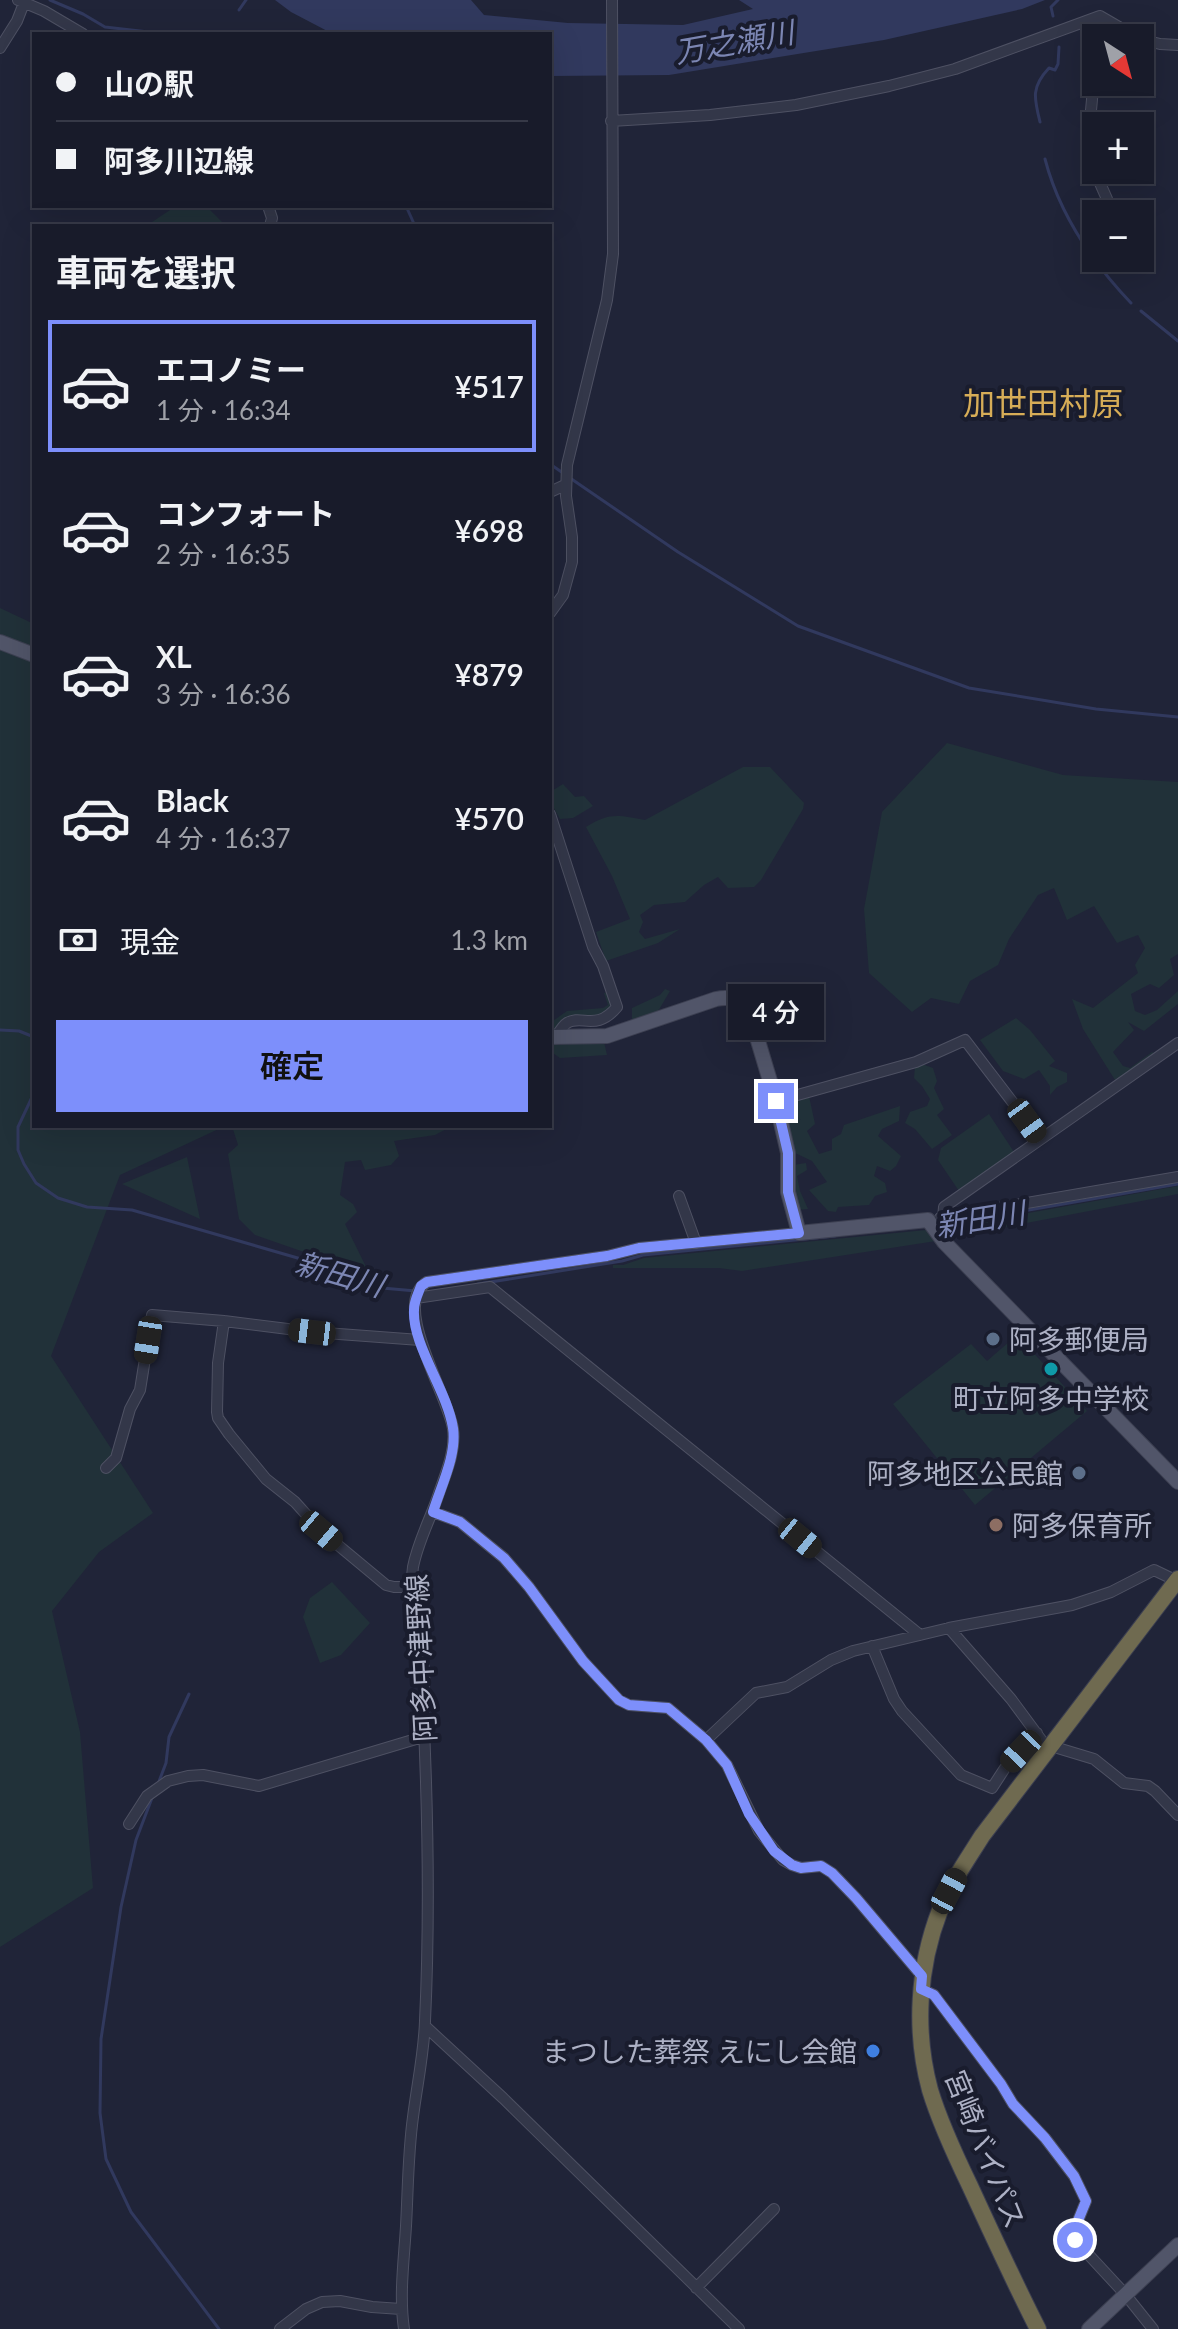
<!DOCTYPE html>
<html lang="ja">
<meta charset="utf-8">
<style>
body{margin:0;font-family:Lato,"Noto Sans JP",sans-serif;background:#252836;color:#f1f3f6;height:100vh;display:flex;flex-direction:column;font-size:30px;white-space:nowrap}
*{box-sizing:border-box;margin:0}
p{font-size:26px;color:#9fa1a8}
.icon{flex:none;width:44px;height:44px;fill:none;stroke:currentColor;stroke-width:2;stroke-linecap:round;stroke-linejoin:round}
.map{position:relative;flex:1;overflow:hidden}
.sheet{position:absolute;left:32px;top:224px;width:520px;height:904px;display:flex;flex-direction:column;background:#181b2a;border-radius:0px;box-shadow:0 8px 32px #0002,0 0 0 2px #363947}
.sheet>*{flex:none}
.banner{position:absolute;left:32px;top:32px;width:520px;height:176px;border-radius:0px;box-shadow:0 8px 32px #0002,0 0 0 2px #363947;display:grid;align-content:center;height:176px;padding:0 24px;background:#181b2a}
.needle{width:52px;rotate:144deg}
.tools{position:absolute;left:1082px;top:24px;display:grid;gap:16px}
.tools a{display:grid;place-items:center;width:72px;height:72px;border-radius:0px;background:#181b2a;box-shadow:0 8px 32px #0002,0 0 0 2px #363947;font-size:40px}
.end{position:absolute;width:36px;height:36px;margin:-18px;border:10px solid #7d8ffb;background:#fff;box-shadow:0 0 0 4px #fff}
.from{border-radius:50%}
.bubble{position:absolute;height:56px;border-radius:0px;background:#181b2a;box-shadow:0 8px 32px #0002,0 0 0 2px #363947;font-size:26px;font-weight:600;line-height:56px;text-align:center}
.car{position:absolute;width:24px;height:48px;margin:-24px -12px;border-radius:10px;box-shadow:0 0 6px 2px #0007;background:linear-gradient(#222 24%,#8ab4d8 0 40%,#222 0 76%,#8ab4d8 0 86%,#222 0)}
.banner b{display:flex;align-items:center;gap:28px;height:76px;font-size:30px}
.banner b+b{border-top:2px solid #363947}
.banner i{width:20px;height:20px;background:#f1f3f6}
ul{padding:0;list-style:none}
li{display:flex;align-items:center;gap:24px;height:132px;margin:0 16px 12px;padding:0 8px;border:4px solid transparent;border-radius:0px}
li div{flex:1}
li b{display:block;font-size:30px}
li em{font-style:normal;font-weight:600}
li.active{border-color:#7d8ffb}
li>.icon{width:72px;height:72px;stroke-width:1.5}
h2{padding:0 24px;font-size:36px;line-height:96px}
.pay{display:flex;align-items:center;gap:20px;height:88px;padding:0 24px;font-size:30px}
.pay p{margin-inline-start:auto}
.cta{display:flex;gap:16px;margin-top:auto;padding:16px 24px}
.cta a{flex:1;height:92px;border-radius:0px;background:#7d8ffb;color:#111;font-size:32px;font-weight:600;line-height:92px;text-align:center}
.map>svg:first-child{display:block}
.green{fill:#213139}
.water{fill:#31395e}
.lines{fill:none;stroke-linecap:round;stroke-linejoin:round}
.stream{stroke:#31395e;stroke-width:3}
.minor-casing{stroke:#4e5163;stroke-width:12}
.major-casing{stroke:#3d4052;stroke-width:16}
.highway-casing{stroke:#3b3e50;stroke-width:18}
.minor{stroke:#333749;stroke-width:10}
.major{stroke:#515569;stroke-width:14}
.highway{stroke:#6f6a50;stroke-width:16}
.route{stroke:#7d8ffb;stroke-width:10}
.service-dot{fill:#5c6f8a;stroke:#191c2d;stroke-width:3}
.culture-dot{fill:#0f9aa8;stroke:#191c2d;stroke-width:3}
.education-dot{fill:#8d6e63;stroke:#191c2d;stroke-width:3}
.shop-dot{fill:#3f7fe0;stroke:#191c2d;stroke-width:3}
.labels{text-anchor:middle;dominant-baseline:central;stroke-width:8;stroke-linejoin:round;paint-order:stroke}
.poi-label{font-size:28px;fill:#adb1c5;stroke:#191c2d;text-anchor:start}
.street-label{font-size:28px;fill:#adb1c5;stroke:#191c2d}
.water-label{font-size:30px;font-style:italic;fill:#7c86b3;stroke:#191c2d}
.quarter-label{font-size:32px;fill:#d7ad57;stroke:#191c2d}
</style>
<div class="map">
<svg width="1178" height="2329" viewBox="0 0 1178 2329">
<rect width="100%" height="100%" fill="#202438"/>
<path class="green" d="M176 206H206L226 226H146Z
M0 608 34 624V649L0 634Z
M0 647 34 662V1126H225L120 1175 51 1356 153 1513 99 1552 52 1611 80 1732 93 1888 0 1947Z
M947 743 1063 775 1178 782V954L1170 959 1174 975 1159 988 1150 984 1131 994 1135 1011 1145 1015 1157 1010 1178 991V1004L1144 1031 1128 1022 1134 1030 1113 1052 1123 1066 1130 1068 1152 1052 1156 1054 1115 1080 1083 1029 1072 999 1093 1008 1138 973 1135 965 1145 948 1138 935 1117 943 1094 906 1067 920 1054 888 1038 895 1009 939 998 965 970 981 959 1004 931 998 912 1012 869 973 864 909 882 812Z
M743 767H770L804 803 803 809 761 880 754 887 728 888 718 877 704 885 685 902 654 905 640 915 643 922 639 932 645 939 680 929 658 943 606 961 596 932 630 919 612 876 586 827C609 812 619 815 645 820Z
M563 784 575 797 584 796 593 806 573 818 560 819 550 801V792Z
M665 989 670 991 657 1013 632 1023V1008L660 995Z
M608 992 613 1007 609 1011 552 1034 604 1042 607 1055 560 1058 550 1051V1023L567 1011 603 1008 608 1005 604 993Z
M1016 1018 1030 1030 1055 1061 1049 1066 1067 1073V1082L1057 1087 1050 1095V1086L1039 1070 1024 1079 1003 1071 980 1040Z
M922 1064 933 1068 937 1081 934 1088 944 1109 937 1115 952 1135 932 1149 915 1129 905 1123 910 1112 927 1106 930 1099 922 1086 914 1078 915 1067Z
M809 1096 815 1124 807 1131 819 1154 832 1150V1139L841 1134 844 1125 900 1106 899 1121 882 1129 878 1136 901 1156 896 1166 890 1171 877 1166 874 1176 885 1183 887 1192 875 1196 869 1205 838 1207 836 1212 828 1211 809 1190 827 1182 812 1161 793 1152 786 1109 801 1120 783 1102Z
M989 1114 1014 1152 959 1191 938 1160 941 1148Z
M232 1126H452L435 1135 394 1141 399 1156 391 1165 365 1170 361 1160 345 1162 340 1195 353 1204 357 1212 345 1224 370 1275 255 1235 239 1219 228 1154 238 1145Z
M187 1157 200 1219 122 1184Z
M806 1163 807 1170 797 1176 800 1191 808 1209 796 1210 793 1165Z
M1178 1186V1194L953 1237 945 1235 940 1227 968 1224Z
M926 1230 936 1241 742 1271 719 1268H613V1265H623L644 1258Z
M1017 1335 1087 1411 975 1505 893 1404 971 1344 987 1361Z
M332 1582 370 1623 341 1655 320 1663 303 1617 310 1598Z"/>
<path class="water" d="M275 0H471L484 15 568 23 683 25 753 9 739 0H1045L1022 9 884 40 669 75 550 76V34H333L291 12Z"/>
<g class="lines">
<path class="stream" d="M50 0 83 14 105 27 166 34
M239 10 246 0
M1053 16 1051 7 1058 0
M1040 122C1034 98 1031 87 1049 68L1055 70 1058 64 1059 47
M1045 159C1059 213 1093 263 1131 303
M406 206 415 226
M1141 311 1178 341
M550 464 563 473
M570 478 678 552 798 626 969 688 1096 709 1178 717
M0 1030 19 1031 34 1037
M34 1093 18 1127V1150L24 1164 36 1183 58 1198 87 1207 132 1210 308 1261 382 1288 416 1291
M938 1226 1178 1184
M478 1284 622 1261 643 1255 835 1236
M158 1784 166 1763 169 1737 189 1694
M152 1798 136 1840 121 1907 101 2039 100 2113 106 2159 131 2212 219 2329"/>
<defs>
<path id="minor" d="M18 0 44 11 83 34
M1100 16 1138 38
M1098 38 1100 16
M1140 39 1160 44 1178 45
M0 48 17 21 24 3
M1096 57 1088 142 1092 165 1107 199
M611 121 710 115 796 105 889 86 955 69 1100 16
M268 206 272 218 270 226
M550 492 565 485
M550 613 563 595 572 562V537L566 496 567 465 607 300 613 254 612 0
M550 814 593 947 603 966 617 1007C596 1032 582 1014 567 1023 562 1026 558 1034 555 1039
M776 1101 916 1062 965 1040 1040 1138
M679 1196 696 1243
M940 1218 1178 1177
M943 1218 944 1207 1178 1043
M416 1298 490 1287 920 1635
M224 1321 218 1363 217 1412 218 1418 229 1434 266 1479 295 1502 321 1531 386 1585 394 1587H412
M106 1468 116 1458 130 1409 140 1390 152 1315 224 1321 312 1332 420 1340
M433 1512 460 1522 504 1558 529 1587 583 1661 619 1700 629 1705 668 1708 706 1740 727 1765 759 1831 783 1860 792 1865 801 1868 821 1866 832 1873 856 1898 922 1976
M949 1628 1011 1699 1048 1749
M872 1646 894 1699 902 1711 961 1775 992 1788 1005 1768 1037 1733
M706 1740 756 1693 787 1687 831 1660 853 1651 949 1628 1072 1605 1111 1592 1154 1570 1177 1581
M1051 1746 1094 1759 1124 1783 1148 1786 1155 1791 1178 1815
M129 1824 147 1796 168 1781 188 1776 203 1775 259 1786 426 1736
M921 1989 934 1995 1001 2084 1013 2104 1045 2138 1074 2176 1086 2201 1075 2228V2240L1125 2294 1153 2329
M425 2026 503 2098 739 2329
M696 2288 774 2209
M280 2329 306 2309 322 2302 340 2301 372 2307 401 2309
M404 2329C399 2295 404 2260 406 2226 408 2190 408 2153 413 2117 417 2085 424 2053 425 2021 430 1916 428 1811 423 1706 423 1694 425 1682 424 1670 422 1636 408 1601 413 1567 418 1541 431 1518 439 1493 446 1473 456 1450 453 1429 449 1397 390 1304 427 1282L607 1256 639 1248 799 1233"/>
<path id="major" d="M0 642 34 655
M550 1037 607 1036 716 999C731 996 742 999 750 1014L776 1101 788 1153V1192L799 1233 928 1220 944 1242 1178 1482
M1089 2329 1178 2245"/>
<path id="highway" d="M1038 2329C1014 2282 992 2234 970 2186 955 2155 940 2123 930 2090 914 2031 918 1967 940 1910 950 1884 967 1860 982 1836L1178 1579"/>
</defs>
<use href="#minor" class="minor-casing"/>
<use href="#major" class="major-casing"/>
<use href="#highway" class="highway-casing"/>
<use href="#minor" class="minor"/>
<use href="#major" class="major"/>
<use href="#highway" class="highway"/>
</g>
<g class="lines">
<path class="route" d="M776 1101 788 1153V1192L799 1233 639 1248 607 1256 427 1282 421 1286C418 1294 414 1301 414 1310 412 1345 447 1390 453 1428 457 1455 441 1486 433 1512L460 1522 504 1558 529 1587 583 1661 619 1700 629 1705 668 1708 706 1740 727 1765 749 1814 774 1851 792 1865 801 1868 821 1866 832 1873 856 1898 922 1976 921 1989 934 1995 1001 2084 1013 2104 1045 2138 1074 2176 1086 2201 1075 2228V2240"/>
</g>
<g class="service-dot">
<circle cx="993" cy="1339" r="8"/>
<circle cx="1079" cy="1473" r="8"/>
</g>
<circle class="culture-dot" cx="1051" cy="1369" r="8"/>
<circle class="education-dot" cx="996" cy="1525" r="8"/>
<circle class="shop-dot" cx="873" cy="2051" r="8"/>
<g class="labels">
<g class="poi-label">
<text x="1009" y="1339">阿多郵便局</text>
<text x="1051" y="1398" text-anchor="middle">町立阿多中学校</text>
<text x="1063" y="1473" text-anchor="end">阿多地区公民館</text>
<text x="1012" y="1525">阿多保育所</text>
<text x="857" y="2051" text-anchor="end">まつした葬祭 えにし会館</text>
</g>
<g class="street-label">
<text transform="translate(420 1658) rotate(-93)">阿多中津野線</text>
<text transform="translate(986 2149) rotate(68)">宮崎バイパス</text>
</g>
<g class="water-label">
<text transform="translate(734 41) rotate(-10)">万之瀬川</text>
<text transform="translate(980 1218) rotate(-9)">新田川</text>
<text transform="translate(340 1273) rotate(16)">新田川</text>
</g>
<g class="quarter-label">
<text x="1043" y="402">加世田村原</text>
</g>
</g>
</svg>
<div class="tools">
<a><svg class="needle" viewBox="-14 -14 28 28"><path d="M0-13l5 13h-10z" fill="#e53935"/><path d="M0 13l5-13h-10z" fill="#9fa1a8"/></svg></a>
<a>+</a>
<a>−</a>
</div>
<i class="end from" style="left:1075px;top:2240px"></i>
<i class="end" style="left:776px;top:1101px"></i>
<div class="bubble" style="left:728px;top:984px;width:96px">4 分</div>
<i class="car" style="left:1027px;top:1121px;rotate:144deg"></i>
<i class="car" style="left:312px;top:1332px;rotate:277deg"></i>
<i class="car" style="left:148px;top:1340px;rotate:189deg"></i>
<i class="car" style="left:321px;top:1531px;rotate:130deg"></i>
<i class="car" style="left:800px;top:1538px;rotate:129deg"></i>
<i class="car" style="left:1021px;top:1751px;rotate:223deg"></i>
<i class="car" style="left:949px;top:1891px;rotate:28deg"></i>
<div class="banner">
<b><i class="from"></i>山の駅</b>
<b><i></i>阿多川辺線</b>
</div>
<section class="sheet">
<h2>車両を選択</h2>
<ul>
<li class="active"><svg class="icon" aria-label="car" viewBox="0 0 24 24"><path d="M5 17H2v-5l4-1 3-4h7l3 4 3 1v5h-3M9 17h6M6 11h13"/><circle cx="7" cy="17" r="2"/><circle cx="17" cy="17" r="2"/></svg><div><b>エコノミー</b><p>1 分 · 16:34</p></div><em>¥517</em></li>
<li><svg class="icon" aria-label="car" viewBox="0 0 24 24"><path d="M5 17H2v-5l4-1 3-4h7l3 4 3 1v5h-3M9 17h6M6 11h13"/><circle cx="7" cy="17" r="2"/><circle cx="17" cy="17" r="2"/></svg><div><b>コンフォート</b><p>2 分 · 16:35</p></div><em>¥698</em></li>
<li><svg class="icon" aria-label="car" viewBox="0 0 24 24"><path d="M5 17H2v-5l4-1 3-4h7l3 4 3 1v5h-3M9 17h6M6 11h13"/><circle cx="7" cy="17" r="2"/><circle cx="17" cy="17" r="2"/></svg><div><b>XL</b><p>3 分 · 16:36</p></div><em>¥879</em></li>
<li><svg class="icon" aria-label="car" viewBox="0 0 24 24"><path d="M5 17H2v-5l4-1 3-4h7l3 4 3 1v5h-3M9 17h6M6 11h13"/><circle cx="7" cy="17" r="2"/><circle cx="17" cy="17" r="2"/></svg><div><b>Black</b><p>4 分 · 16:37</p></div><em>¥570</em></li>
</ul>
<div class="pay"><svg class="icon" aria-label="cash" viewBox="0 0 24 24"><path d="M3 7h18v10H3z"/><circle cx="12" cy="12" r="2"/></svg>現金<p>1.3 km</p></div>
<div class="cta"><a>確定</a></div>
</section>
</div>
